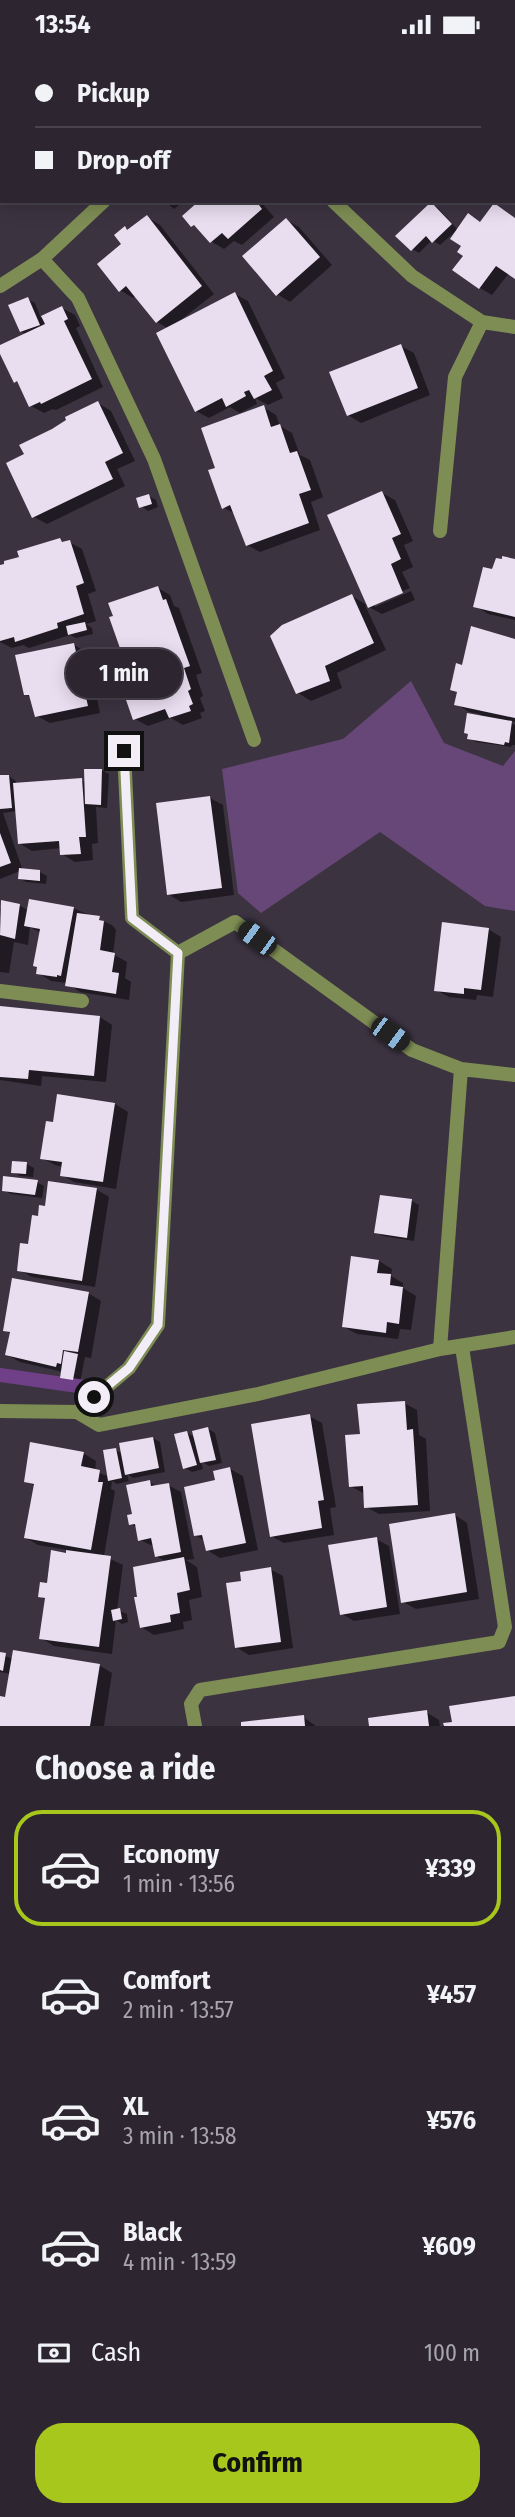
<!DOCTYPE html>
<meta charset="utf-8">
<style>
body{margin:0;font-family:"Fira Sans Condensed",sans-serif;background:#39323d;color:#f1f3f6;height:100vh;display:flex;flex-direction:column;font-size:26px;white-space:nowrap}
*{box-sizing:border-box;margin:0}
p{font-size:23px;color:#a7a5ab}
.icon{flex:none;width:38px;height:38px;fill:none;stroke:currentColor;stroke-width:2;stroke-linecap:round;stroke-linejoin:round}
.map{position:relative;height:1677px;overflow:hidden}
.side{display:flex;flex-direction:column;background:#2d2631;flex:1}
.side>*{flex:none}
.guide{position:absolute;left:0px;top:0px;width:516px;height:154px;box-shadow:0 4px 18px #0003,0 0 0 2px #48434d;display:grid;align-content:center;height:154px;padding:0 35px;background:#2d2631}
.end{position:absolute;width:32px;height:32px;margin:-16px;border:9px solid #f3edf7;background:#111;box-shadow:0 0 0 4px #111}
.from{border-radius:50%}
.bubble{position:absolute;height:49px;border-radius:24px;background:#2d2631;box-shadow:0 4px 18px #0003,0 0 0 2px #48434d;font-size:23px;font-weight:700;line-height:49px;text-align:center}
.car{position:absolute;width:21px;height:42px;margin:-21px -10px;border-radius:9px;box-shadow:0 0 5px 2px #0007;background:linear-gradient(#222 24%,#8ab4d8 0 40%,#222 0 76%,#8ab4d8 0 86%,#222 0)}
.guide b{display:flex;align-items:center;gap:24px;height:66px;font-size:26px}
.guide b+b{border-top:2px solid #48434d}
.guide i{width:18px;height:18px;background:#f1f3f6}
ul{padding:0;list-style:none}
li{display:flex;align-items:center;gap:21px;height:116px;margin:0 14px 10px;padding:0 21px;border:4px solid transparent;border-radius:28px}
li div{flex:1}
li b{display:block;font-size:26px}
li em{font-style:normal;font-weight:700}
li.on{border-color:#a8c71d}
li>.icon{width:63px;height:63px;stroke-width:1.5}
h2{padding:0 35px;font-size:32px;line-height:84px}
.pay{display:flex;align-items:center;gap:18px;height:77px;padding:0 35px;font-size:26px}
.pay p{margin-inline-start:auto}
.button{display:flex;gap:14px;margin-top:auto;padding:14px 35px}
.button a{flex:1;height:80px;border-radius:28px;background:#a8c71d;color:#111;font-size:28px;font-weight:700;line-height:80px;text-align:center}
.status{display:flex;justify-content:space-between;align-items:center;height:49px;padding:0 35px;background:#2d2631;direction:ltr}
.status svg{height:19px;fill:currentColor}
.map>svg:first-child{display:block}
.green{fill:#674777}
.shadow{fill:#0007}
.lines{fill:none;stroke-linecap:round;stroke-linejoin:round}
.stream{stroke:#6f3f87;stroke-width:14}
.building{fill:#e9ddf0}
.lane{stroke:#7e8d54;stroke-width:14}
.street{stroke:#7e8d54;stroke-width:14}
.route{stroke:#f3edf7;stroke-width:9}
</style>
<div class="status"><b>13:54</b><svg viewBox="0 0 49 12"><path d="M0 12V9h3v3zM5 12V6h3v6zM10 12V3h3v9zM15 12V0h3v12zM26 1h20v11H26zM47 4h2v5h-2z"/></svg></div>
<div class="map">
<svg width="515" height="1677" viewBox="0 0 515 1677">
<rect width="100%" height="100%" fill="#3c3341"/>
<path class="green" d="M411 632 444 694 503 717 515 702V862L485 857 380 783 261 864 238 844 222 720 343 690Z"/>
<path class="shadow" d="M0 0H67L2 2 0 31Z
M135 0H245L243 2Z
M321 0H398L399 2H323Z
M471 0H515V112L514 2H468Z
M165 152H184L174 160Z
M201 152H260L274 168 242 196 234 192 224 200 212 193 184 167Z
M431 155 438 159 458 181 469 167 482 174 494 156 515 169V228L509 224 492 246 480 239 456 182 440 196 432 191 419 204 412 200Z
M147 168 160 176 214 245 182 270 183 272 235 245 248 252 285 329 276 334 283 349 268 356 255 349 257 355 240 364 230 358 209 369 196 362 169 280 157 273 136 247 133 249 120 241 125 180 129 182Z
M286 171 299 178 332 216 290 253 277 245Z
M28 250 35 254 41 269 62 259 75 266 80 277 76 279 103 338 56 361 53 360 44 364 31 357 0 301V298L27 286 21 282Z
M401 297 414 304 430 346 361 374 348 366Z
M98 354 111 362 135 412 117 420 125 437 47 475 34 468 26 406Z
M263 358 276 366 280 377 292 384 300 406 310 411 323 448 311 453 320 481 260 503 247 496 236 465 224 459 217 420Z
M382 444 395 451 413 492 404 496 413 518 402 523 410 539 375 554V558L411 542 415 551 382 565 365 556 386 601 337 624 342 639 311 652 298 644 352 547 368 557Z
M149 447 156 451 158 458 148 462 141 457Z
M60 491 65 494 69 493 82 500 96 542 88 545 96 572 86 575 92 579 93 585 76 589 70 586 29 599 23 596 12 599 0 593V517Z
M515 513V571L488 565 475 557 494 522Z
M158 539 170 546 174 557 179 559 202 624 196 626 203 647 200 649 205 662 200 664 202 669 183 676 171 669 148 677 135 670 129 652 122 649 123 603Z
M515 591V673L509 672 515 676V696H512L511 698 476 693 469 689 480 665 469 663 456 655 458 644 452 641 464 618Z
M74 596 87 603 100 664 50 674 37 667 31 649 25 645Z
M102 721 109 725 107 759 96 758 98 794 92 795 93 811 75 813 62 805V799L32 802 19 794 17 762 3 764 23 822 40 823 47 827 46 835 26 833 19 829 20 822 0 830V728L9 727 16 732V736L81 731 86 734Z
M210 749 223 756 234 846 181 853 168 845Z
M19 856 29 862 73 859 112 876 116 881 113 905 127 913 125 929 131 933 129 951 80 943 67 934 51 932 38 924 41 884 30 878 28 896 14 893 9 924 0 923V859Z
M488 880 501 888 493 948 477 946 476 951 449 948 436 941Z
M0 959 100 968 112 976 106 1033 42 1027 41 1037 0 1031Z
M59 1047 115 1055 128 1063 116 1140 74 1133 62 1126 63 1118 55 1116 42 1109 54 1076Z
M27 1115 34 1119 33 1128 20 1127 13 1123Z
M37 1133 44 1137 42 1149 11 1145 4 1141Z
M96 1140 109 1148 95 1238 32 1228 19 1221 39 1168 46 1159Z
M381 1148 412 1152 419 1156 414 1192 383 1187 376 1183Z
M353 1209 379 1212 392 1220 391 1227 403 1234V1239L416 1247 411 1281 400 1280 398 1290 357 1285 344 1278Z
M88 1244 101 1252 91 1309 85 1308 80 1334 62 1328 63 1323 20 1313 7 1306 11 1285 5 1281Z
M404 1354 417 1361 419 1386 426 1390 430 1462 379 1465 366 1458 363 1444 350 1437 362 1387Z
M309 1367 322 1374 336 1458 330 1459 334 1486 284 1494 271 1487Z
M208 1380 215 1384 222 1414 209 1417 201 1412 203 1420 192 1423 185 1419 187 1384 196 1389Z
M153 1389 160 1393 165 1423 133 1429 127 1425 129 1432 117 1435 112 1432 111 1440 115 1442 104 1507 123 1516 117 1561 127 1565 128 1573 122 1575 116 1571 112 1605 54 1597 41 1589 46 1551 40 1547 68 1506V1501L38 1496 26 1489 35 1437 25 1432 83 1404 96 1412 95 1422 109 1428 116 1401 122 1405Z
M230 1420 243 1427 258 1501 220 1509 207 1501 205 1492 195 1486 217 1433Z
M150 1433 158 1438 168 1436 181 1443 194 1510 186 1511 197 1518 202 1548 189 1551 192 1571 183 1573 184 1580 154 1586 141 1578 167 1513 156 1507 155 1498 140 1491 138 1479 130 1475Z
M455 1466 467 1474 479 1550 416 1560 403 1553Z
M376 1490 389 1497 400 1565 354 1572 342 1565Z
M270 1520 283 1527 293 1599 249 1606 236 1598 243 1533Z
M0 1605 13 1610 99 1616 112 1624 104 1677H0V1649L7 1650 11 1625 0 1623Z
M426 1663 439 1671 440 1677H371Z
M303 1668 316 1677H243Z"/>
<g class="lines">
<path class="stream" d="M0 1326 92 1339"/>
</g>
<path class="building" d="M199 152H256L262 160 228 190 222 184 210 194 194 176 191 178 182 167Z
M431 153 452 175 432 194 426 187 411 202 395 187Z
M494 154 515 169V230L496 217 479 240 452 221 463 207 457 203 461 197 450 190 468 164 480 173Z
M147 166 202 237 156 274 126 237 119 243 97 215 121 195 114 186 125 177 127 181Z
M286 169 320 208 276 247 242 207Z
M235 243 273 322 264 327 272 341 254 350 249 341 244 343 246 347 226 358 222 349 195 363 156 284Z
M28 248 40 276 20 283 8 256Z
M62 257 68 270 64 272 92 330 41 355 40 353 29 358 17 332 14 334 0 305V296L45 275 41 267Z
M401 295 418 339 347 367 329 323Z
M98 352 123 404 105 413 113 430 32 469 6 414 24 405 19 396 52 380 66 371 65 368Z
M264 356 271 378 280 375 290 404 297 402 311 441 299 445 309 474 246 497 230 456 222 460 208 421 215 419 201 379Z
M382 442 401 485 392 489 401 510 391 515 403 544 368 559 327 466Z
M149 445 152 455 139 459 136 449Z
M60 489 62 493 70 491 84 534 76 537 84 565 57 574 58 579 15 593 14 588 0 592V516L4 515V512L19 508 17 502Z
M502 507 515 510V568L473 558 483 518 492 520 496 509 502 510Z
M158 537 163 551 166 550 190 617 184 619 191 640 188 642 193 655 189 657 191 662 169 669 165 660 133 671 125 648 121 650 112 623 121 620 115 604 121 602 109 568 113 567 108 554Z
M352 545 374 594 325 617 330 632 296 645 270 587 282 576Z
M85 573 87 581 68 586 66 577Z
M471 577 515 590V669L454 656 457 643 450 641 456 614 462 616Z
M74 594 88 657 35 668 29 646H24L15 606Z
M467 664 512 672 509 694 505 693 504 696 467 690 468 685 464 684Z
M84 720H102L101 756 85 755Z
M0 726H9L12 759 0 760Z
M82 729 86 788H79L81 805 60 806 59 792 18 795 13 734Z
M210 747 222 839 167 846 156 754Z
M0 784 11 814 0 818Z
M19 819 40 821V832L18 830Z
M29 850 74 858 61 927 57 926V928L36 925 37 918 33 917 40 880 24 877Z
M1 851 20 855 15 890 0 886Z
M77 864 100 867 99 871 104 872 100 901 115 904 112 923 119 924 116 945 65 937Z
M442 873 489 879 481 941 464 939V945L434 942Z
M0 957 100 967 94 1027 29 1021 28 1030 0 1028Z
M57 1045 115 1054 103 1133 60 1127 62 1113 40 1110 46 1072 53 1073Z
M12 1112 27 1113 26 1125 11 1124Z
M3 1127 38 1131 35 1146 2 1142Z
M48 1132 97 1139 82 1232 17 1222 20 1194 28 1195 32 1166 38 1167 39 1156 45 1157Z
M380 1146 412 1150 407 1189 374 1184Z
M351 1207 379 1211 377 1224 391 1225 390 1236 403 1238 399 1275 387 1273 386 1284 342 1278Z
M12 1229 89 1243 78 1303 63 1301 61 1315 57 1314 56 1318 5 1306 10 1283 3 1282Z
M64 1302 78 1305 73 1331 60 1329Z
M405 1352 407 1381 413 1380 418 1456 364 1459 363 1437 349 1438 345 1386 360 1385 357 1355Z
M310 1365 324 1451 318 1452 322 1479 270 1488 251 1375Z
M208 1378 216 1411 200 1414 192 1382Z
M187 1382 197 1416 183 1420 174 1385Z
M153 1388 159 1419 125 1426 119 1394Z
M30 1393 84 1403 81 1417 100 1421 98 1433H103L91 1501 24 1489 34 1435 24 1433Z
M116 1399 122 1429 108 1432 103 1401Z
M230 1418 246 1494 206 1502 202 1486 194 1487 184 1438 215 1431 213 1422Z
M150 1431 151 1437 169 1434 181 1503 155 1508 151 1489 138 1492 135 1475 129 1476 127 1466 132 1465 126 1436Z
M455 1464 467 1543 401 1554 389 1475Z
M377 1488 387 1558 340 1566 328 1496Z
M51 1501 66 1504V1501L111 1507 99 1598 39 1590 45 1549 38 1548 40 1533 47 1534Z
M184 1508 190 1541 177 1544 180 1564 170 1566 171 1573 140 1579 134 1548H137L133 1518Z
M271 1518 281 1593 235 1599 226 1534 241 1532 240 1523Z
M120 1559 122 1570 113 1572 111 1561Z
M13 1601 100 1615 90 1677H0V1647L5 1648Z
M0 1603 6 1604 3 1622 0 1621Z
M515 1647V1677H444L443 1674 452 1673 449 1657Z
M427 1661 429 1677H369L368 1669Z
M304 1666 305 1677H241V1673Z"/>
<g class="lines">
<path class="lane" d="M0 942 82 952"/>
<path class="street" d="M257 2 259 0
M333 152 412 227 482 273 515 278
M42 210 78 249 154 410 254 691
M0 237 42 210 104 152
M440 482 455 328 482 273
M124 702 132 869 178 904
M440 1300 461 1020
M0 1362 77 1363 99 1376 258 1345 440 1300 515 1288
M77 1363 129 1319 158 1276 178 904 235 873 412 1001 461 1020 515 1026
M195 1677 191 1655 200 1641 499 1593 505 1578 462 1298"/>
</g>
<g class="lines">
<path class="route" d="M94 1348 129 1319 158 1276 178 904 132 869 124 702"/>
</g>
</svg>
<i class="end from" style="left:94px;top:1348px"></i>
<i class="end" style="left:124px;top:702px"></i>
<div class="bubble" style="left:66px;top:600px;width:116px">1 min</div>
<i class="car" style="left:257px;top:889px;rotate:306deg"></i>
<i class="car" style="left:390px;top:985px;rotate:126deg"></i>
<div class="guide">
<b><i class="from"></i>Pickup</b>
<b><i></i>Drop-off</b>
</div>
</div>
<section class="side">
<h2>Choose a ride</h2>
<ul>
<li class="on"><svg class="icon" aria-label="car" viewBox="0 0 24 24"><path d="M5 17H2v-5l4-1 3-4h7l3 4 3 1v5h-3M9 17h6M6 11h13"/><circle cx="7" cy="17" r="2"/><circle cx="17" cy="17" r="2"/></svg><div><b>Economy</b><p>1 min · 13:56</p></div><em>¥339</em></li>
<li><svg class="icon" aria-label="car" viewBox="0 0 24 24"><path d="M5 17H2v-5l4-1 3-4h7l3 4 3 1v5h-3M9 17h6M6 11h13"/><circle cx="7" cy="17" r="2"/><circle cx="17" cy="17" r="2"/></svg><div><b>Comfort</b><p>2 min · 13:57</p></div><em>¥457</em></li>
<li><svg class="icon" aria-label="car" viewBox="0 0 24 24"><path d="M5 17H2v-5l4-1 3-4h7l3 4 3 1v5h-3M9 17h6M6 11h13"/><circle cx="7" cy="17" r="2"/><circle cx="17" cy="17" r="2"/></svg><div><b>XL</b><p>3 min · 13:58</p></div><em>¥576</em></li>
<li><svg class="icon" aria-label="car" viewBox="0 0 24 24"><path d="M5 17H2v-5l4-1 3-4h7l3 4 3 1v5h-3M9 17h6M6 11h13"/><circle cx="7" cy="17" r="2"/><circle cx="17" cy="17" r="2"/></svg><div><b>Black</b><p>4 min · 13:59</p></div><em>¥609</em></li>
</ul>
<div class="pay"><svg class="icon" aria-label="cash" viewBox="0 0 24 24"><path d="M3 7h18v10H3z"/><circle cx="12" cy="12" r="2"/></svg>Cash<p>100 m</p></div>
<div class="button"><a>Confirm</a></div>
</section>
